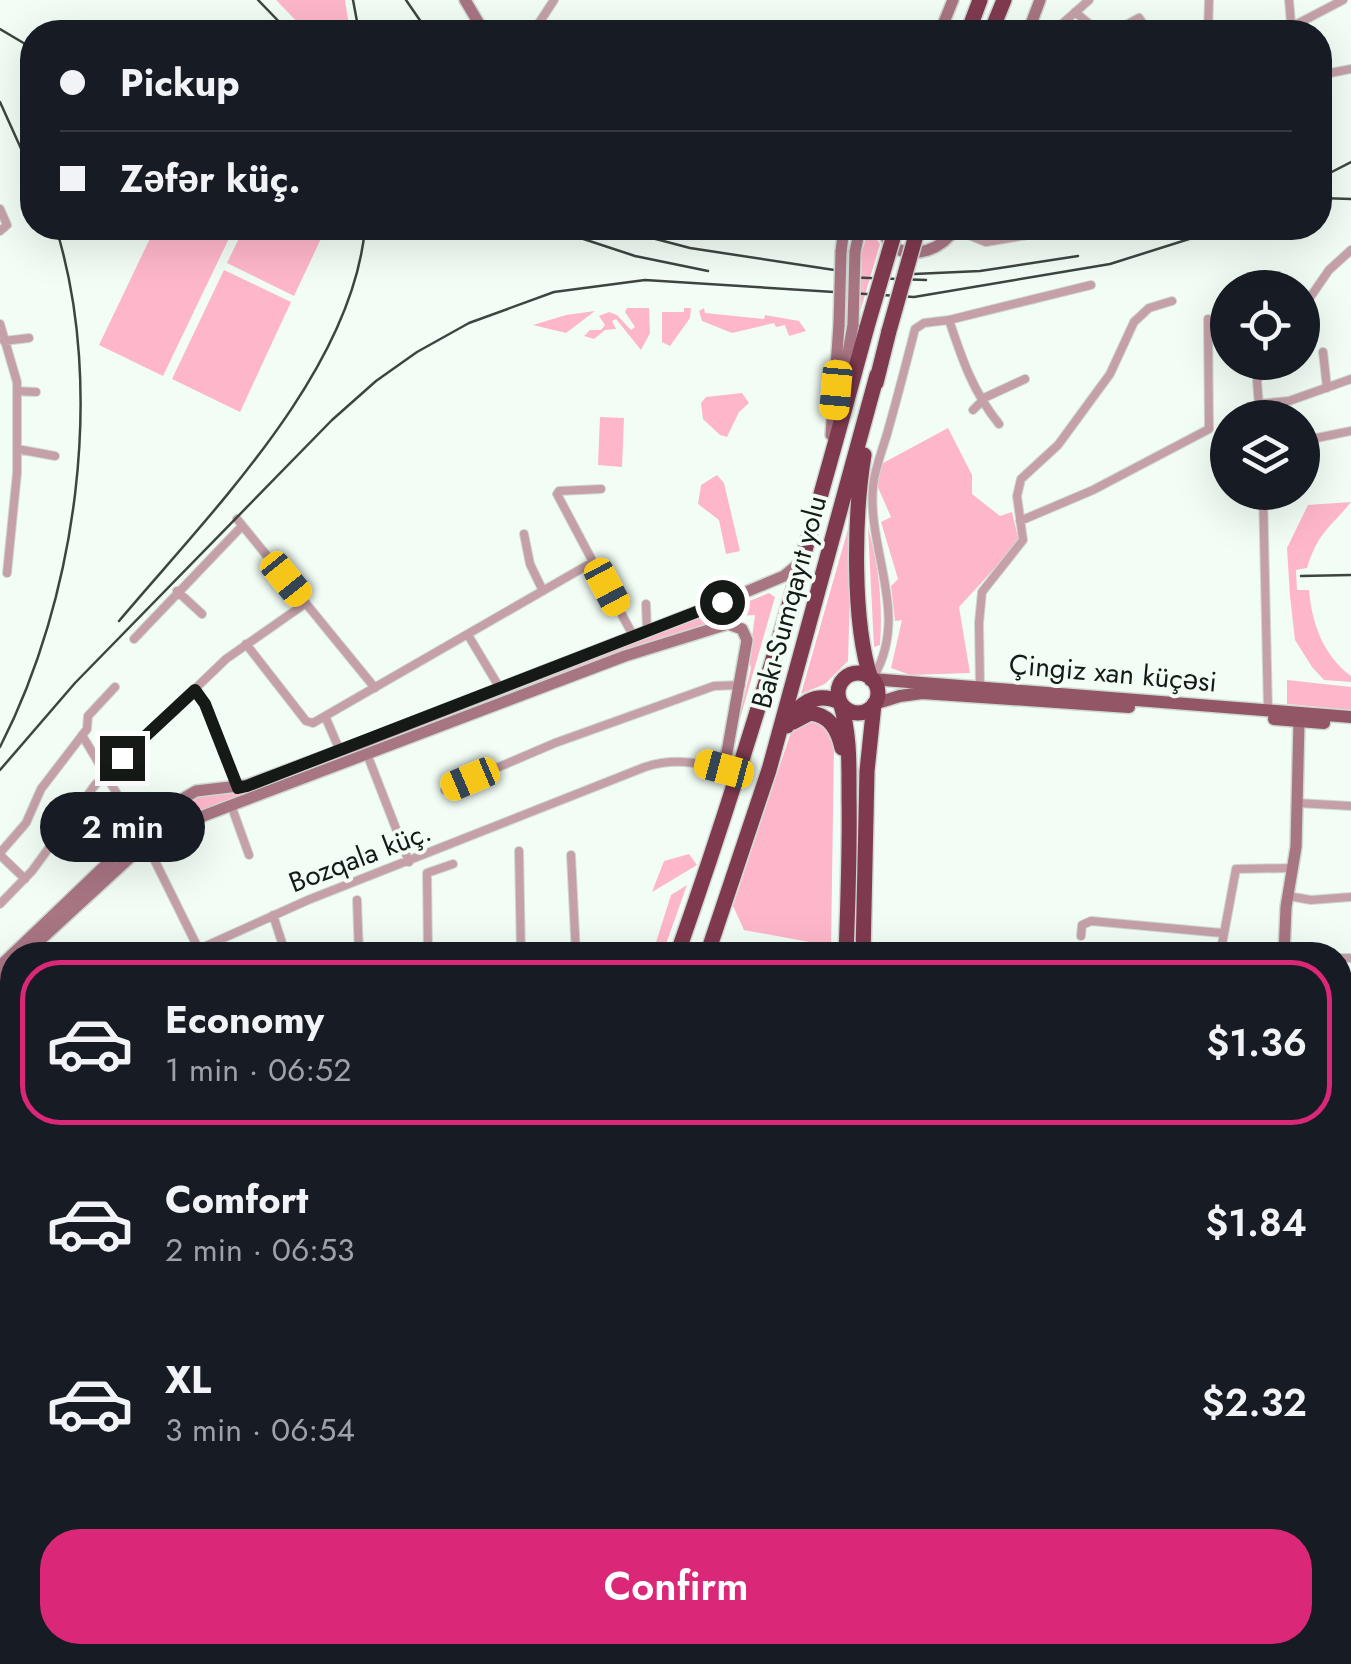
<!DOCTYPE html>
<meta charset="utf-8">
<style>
body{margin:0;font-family:Jost,sans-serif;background:#20242c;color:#f1f3f6;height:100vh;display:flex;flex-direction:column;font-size:38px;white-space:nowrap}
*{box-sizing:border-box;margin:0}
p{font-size:32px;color:#9ea1a6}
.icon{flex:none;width:55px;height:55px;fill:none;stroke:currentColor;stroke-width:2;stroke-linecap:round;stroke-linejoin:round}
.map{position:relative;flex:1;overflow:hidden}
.side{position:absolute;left:0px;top:942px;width:1352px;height:722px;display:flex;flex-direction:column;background:#171b24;border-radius:40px 40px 0 0;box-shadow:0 10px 40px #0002}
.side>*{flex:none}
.top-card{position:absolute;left:20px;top:20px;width:1312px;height:220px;border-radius:40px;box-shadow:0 10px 40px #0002;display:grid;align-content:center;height:220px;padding:0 40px;background:#171b24}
.fabs{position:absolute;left:1210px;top:270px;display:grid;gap:20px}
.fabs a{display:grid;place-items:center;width:110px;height:110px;border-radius:50%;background:#171b24;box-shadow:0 10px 40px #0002;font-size:50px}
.end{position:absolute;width:45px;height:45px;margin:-22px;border:12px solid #151a17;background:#fff;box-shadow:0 0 0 5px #fff}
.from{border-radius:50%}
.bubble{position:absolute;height:70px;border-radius:35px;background:#171b24;box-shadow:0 10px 40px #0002;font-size:32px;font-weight:600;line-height:70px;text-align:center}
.car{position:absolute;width:30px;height:60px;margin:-30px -15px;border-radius:12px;box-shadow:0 0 8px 2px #0007;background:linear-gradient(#f5c518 24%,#345 0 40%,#f5c518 0 76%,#345 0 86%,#f5c518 0)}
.top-card b{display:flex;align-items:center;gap:35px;height:95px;font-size:38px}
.top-card b+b{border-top:2px solid #363941}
.top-card i{width:25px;height:25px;background:#f1f3f6}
ul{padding:18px 0 0;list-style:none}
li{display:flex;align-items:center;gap:30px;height:165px;margin:0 20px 15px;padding:0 20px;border:5px solid transparent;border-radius:40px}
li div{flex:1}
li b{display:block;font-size:38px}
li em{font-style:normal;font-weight:600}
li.active{border-color:#db2777}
li>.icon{width:90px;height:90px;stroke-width:1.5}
.primary-button{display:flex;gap:20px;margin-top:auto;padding:20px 40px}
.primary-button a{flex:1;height:115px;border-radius:40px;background:#db2777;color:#fff;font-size:40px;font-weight:600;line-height:115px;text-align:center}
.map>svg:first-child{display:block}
.green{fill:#feb7ca}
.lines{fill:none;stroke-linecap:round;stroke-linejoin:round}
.street-casing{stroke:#ced9d1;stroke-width:10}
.secondary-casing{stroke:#ced9d1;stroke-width:14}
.primary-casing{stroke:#ced9d1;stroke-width:15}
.highway-casing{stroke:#ced9d1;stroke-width:18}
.street{stroke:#c5a0a9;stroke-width:8}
.secondary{stroke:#a87583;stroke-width:11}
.primary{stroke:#935667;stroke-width:12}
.highway{stroke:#803a50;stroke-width:15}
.rail{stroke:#3e4541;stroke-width:2.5}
.secondary-bridge-casing{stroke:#ced9d1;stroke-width:14;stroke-linecap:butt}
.highway-bridge-casing{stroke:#ced9d1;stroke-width:18;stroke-linecap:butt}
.secondary-bridge{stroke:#a87583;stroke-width:11}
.highway-bridge{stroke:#803a50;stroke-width:15}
.route{stroke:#151a17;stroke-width:12}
.labels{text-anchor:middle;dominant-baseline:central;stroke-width:8;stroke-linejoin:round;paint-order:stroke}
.street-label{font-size:28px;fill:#151a17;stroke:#f1fdf5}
</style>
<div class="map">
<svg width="1351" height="1664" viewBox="0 0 1351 1664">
<rect width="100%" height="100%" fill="#f1fdf5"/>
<path class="green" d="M276 0H345L350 32H307Z
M155 228H234L163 376 99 345Z
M244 228H326L294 296 227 263Z
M869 228 880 244 860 312 862 252Z
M224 270 291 302 240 412 172 379Z
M627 308H649L650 333 641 350 616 319 612 321 616 329 605 330 594 339 584 336 590 330H601L605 325 599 316 609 312 617 315 631 330 635 327 625 312Z
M684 308H691L690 318 670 346 662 342V312H684Z
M704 308 705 313 764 319 765 315 799 321 806 331 789 336 785 325 776 327 774 323 732 333 702 321 699 311Z
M595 311 566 333 533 325 566 315Z
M742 393 749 403 739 412 727 437 720 435 703 419 701 403 706 397Z
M600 417 624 418 622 467 598 465Z
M948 428 972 475V494L1000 516 1012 512 1019 542 959 607 970 673 910 675 891 668 902 620 895 621 891 586 898 579 881 522 891 517 876 483 883 463Z
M717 475 724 483 740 551 726 554 719 520 698 504 701 485Z
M1351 502C1330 528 1318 532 1307 568L1296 570 1297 590H1309C1312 624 1323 655 1351 676V682L1324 680 1312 667 1295 640 1290 596 1287 548 1308 505Z
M852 515 848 661 825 684 801 694Z
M868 527C879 568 883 603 880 645L874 647Z
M769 593 775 597 733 743 751 668 749 660 755 615 731 616 730 609Z
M721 609 724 620 646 644 192 816 185 802 190 797 251 788Z
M1287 680 1351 687V710L1287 704Z
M805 719 826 724 834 745 831 946 744 930 733 906 792 729Z
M689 854 697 865 652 892 664 861Z
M687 885 662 955H652L671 895Z
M12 1222V1381L0 1375V1230Z
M360 1652H454V1653L450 1664H356Z
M599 1653H793L794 1664H627Z"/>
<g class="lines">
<defs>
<path id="street" d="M1075 12 1093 27
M1291 23 1297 24 1343 0
M533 32 554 0
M1053 32 1089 0
M1113 32 1139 18 1149 32
M1208 32 1209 0
M1284 32 1291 23 1289 0
M1320 75 1351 69
M0 209 7 225 0 231
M1113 228H1121
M966 234 986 242 1070 228
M1302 309 1329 270 1351 250
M949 320 1091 285
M0 324 17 382V473L7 573
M4 341 29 338
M1323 352 1327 388
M17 391 36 392
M1258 404 1289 401 1351 379
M973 410 986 397 1025 379
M1260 418 1257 381 1266 362
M1302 441 1351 431
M17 449 55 456
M1263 492 1268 710
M237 519 375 688
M1020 521 1093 490 1209 429 1208 319
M524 534 530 564 543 591
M593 562 557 494 559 491 601 489
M177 591 202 614
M646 604 647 632
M468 635 501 690
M134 639 242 526
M246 644 306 721 313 723 593 562 634 637
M874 676C910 614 867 551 873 486 875 468 882 451 887 434 897 399 906 364 915 329L924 323 949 320C962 359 973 392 999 424
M980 687 979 623 982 592 1023 540 1017 496 1021 479 1058 445 1110 374 1134 322 1149 308 1172 301
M195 690 205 704 238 788
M325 716 340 751
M82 735 142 836
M367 754 409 862
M445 790 555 743 714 686 741 685
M1297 803 1351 806
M231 805 249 855
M147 845 198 948
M519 851 521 955
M0 853 26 823 41 789 87 729 88 716 115 687
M0 855 25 879
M571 855 576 955
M1288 896 1311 900 1351 897
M357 900 359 955
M0 904 32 871 95 785 123 758 226 659 306 603
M273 915 286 955
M1081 936 1082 925 1091 921 1222 933
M186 955 308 900 645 767C673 758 696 762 724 769
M428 955 427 873 453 864
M1220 955 1236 869 1293 868
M1340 958H1351
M1340 993 1351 994
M1340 1066H1351
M0 1077 12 1067
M0 1140 12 1133
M1340 1149 1351 1147
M1340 1201H1351
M1340 1266 1351 1265
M1340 1337H1351
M1340 1401H1351
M1340 1453 1351 1452
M1340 1518 1351 1517
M1340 1585 1351 1584
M1340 1621H1351
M858 1659 908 1664
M238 1664 251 1652"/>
<path id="secondary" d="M465 0 484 32
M940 32 953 0
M1028 32 1040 0
M880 228 892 247C916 259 941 250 956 228
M841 252 844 228
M855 252 860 228
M843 380 853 325
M831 435 839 325
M24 955 135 853 190 821 625 656 728 624 742 629 747 640 724 769 739 774
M1284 955 1286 907 1296 847 1299 722
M0 966 112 859 171 818 184 798 196 791 247 785 361 743 722 602 784 576 801 562
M0 979 12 967
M1293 1652V1664"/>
<path id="primary" d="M871 679 1351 717
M874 704 900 696 922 693 1129 707
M1274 719 1324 723
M0 1391 12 1397"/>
<path id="highway" d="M968 32 980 0
M991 32 1004 0
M876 383 889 331
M864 455C854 516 852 622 871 679
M838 693a20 20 0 1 1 40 0a20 20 0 1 1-40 0Z
M793 722 810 713C830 715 838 730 842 748
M787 726C798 703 815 691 840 702 850 733 849 764 849 796 850 849 848 902 846 955
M677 955C750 748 810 538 867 327
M707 955 769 770 877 375
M863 955 867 771 874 704
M540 1652 564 1664
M580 1652 608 1664
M345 1664 349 1652
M466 1664 469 1652
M488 1664 491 1652
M825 1664V1652
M837 1664V1652
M857 1664 858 1652"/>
</defs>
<use href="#street" class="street-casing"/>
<use href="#secondary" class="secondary-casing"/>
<use href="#primary" class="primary-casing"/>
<use href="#highway" class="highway-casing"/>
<use href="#street" class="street"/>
<use href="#secondary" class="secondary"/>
<use href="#primary" class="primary"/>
<use href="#highway" class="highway"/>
<path class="rail" d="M258 0 289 32
M353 0 359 32
M406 0 428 32
M0 29 32 48
M0 102 32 173
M1320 178 1351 162
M1320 198 1351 199
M550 228 635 256 708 271
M614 228 690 248 854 273
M914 274 980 271 1078 256
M841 277 926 280
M1301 576 1351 575
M119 621C209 514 352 372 365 228
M0 747C76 599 106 389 56 228
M0 770 75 683 332 420 376 381 417 352 469 323 554 292 645 280 914 297 1110 264 1224 228"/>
<defs>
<path id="secondary-bridge" d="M839 325 841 252
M853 325 855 252"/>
<path id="highway-bridge" d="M867 327 896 228
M889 331 918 228"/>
</defs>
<use href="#secondary-bridge" class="secondary-bridge-casing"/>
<use href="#highway-bridge" class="highway-bridge-casing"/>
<use href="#secondary-bridge" class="secondary-bridge"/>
<use href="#highway-bridge" class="highway-bridge"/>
</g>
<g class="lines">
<path class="route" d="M122 758 195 690 205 704 238 788 247 786 722 602"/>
</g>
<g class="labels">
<g class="street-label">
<text transform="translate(789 602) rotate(-75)">Bakı-Sumqayıt yolu</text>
<text transform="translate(1113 673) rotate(5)">Çingiz xan küçəsi</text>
<text transform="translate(360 857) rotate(-21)">Bozqala küç.</text>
</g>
</g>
</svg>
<div class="fabs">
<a><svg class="icon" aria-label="locate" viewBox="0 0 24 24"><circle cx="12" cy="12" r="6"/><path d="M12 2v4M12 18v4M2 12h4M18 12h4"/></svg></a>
<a><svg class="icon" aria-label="layers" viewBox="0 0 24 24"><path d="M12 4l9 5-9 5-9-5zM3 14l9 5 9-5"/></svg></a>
</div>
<i class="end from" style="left:722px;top:602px"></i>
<i class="end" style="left:122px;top:758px"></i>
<div class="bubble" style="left:40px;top:792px;width:165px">2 min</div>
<i class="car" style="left:836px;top:390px;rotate:185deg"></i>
<i class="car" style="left:286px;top:579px;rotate:141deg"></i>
<i class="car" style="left:607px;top:587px;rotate:152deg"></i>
<i class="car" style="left:724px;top:769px;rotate:285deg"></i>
<i class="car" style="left:470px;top:779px;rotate:247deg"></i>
<div class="top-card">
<b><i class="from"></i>Pickup</b>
<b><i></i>Zəfər küç.</b>
</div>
<section class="side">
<ul>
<li class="active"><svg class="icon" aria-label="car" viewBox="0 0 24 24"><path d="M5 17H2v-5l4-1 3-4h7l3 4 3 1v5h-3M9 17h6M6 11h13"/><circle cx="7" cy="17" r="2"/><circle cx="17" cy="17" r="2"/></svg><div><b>Economy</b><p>1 min · 06:52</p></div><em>$1.36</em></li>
<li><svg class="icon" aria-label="car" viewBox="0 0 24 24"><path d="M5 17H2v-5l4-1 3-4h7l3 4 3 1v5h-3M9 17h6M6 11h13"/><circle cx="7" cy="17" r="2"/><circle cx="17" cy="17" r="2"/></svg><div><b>Comfort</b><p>2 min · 06:53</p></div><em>$1.84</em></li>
<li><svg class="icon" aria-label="car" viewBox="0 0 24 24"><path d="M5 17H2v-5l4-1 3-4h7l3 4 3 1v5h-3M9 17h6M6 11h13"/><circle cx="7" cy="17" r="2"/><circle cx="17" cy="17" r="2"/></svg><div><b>XL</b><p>3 min · 06:54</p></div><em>$2.32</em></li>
</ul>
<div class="primary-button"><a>Confirm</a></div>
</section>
</div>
